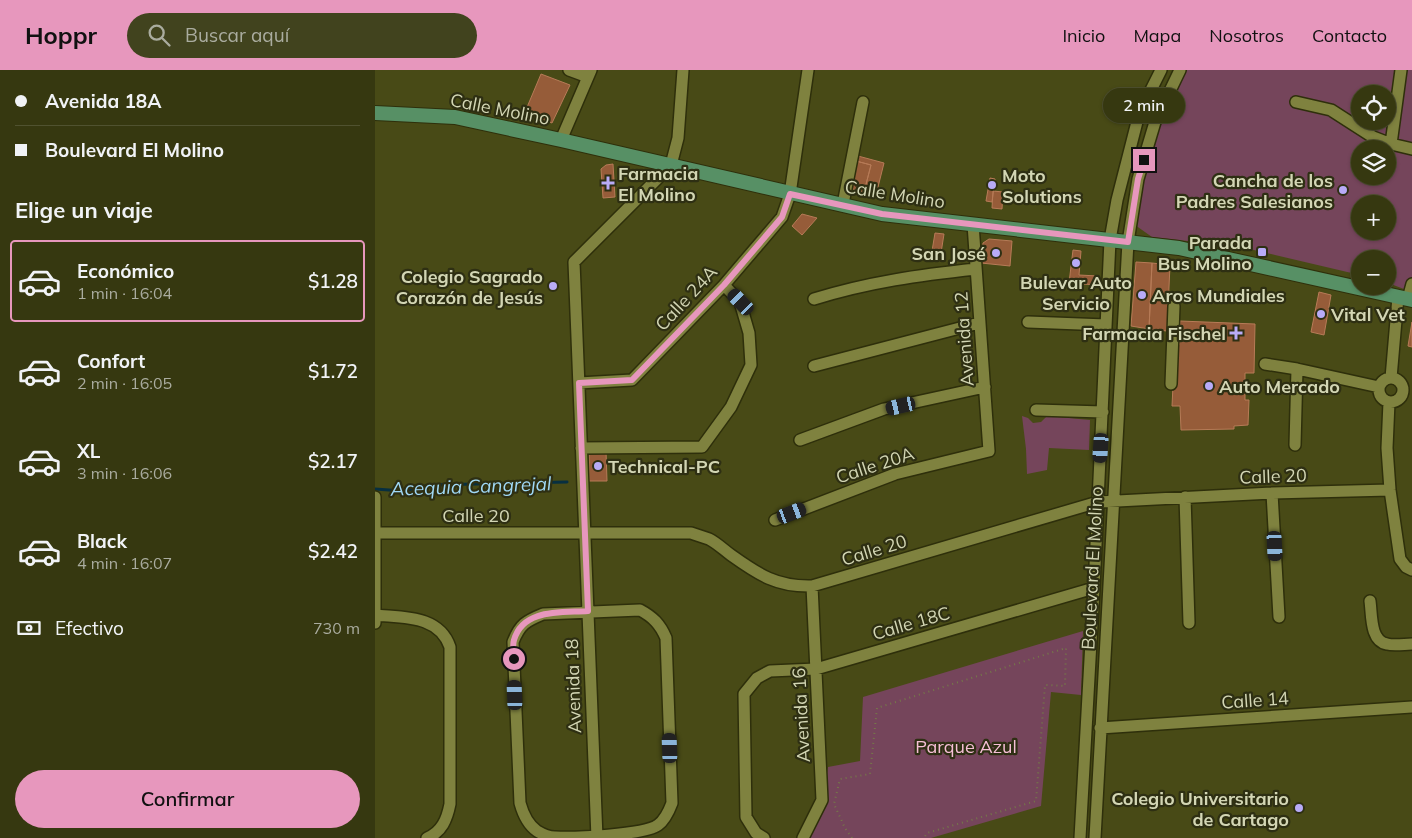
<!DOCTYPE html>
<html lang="es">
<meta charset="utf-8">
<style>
body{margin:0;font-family:Mulish,sans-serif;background:#41431e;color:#f1f3f6;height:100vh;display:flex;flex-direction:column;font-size:19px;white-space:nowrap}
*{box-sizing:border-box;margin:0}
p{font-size:16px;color:#aaac9f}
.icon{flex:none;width:28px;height:28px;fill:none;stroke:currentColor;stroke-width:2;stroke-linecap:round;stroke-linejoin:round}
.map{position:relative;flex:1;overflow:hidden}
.side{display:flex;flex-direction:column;background:#363810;width:375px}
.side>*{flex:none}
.hud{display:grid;align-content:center;height:110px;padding:0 15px;background:#363810}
.tools{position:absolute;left:976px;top:15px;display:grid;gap:10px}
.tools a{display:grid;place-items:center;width:45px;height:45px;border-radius:50%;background:#363810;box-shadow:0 1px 4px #0004,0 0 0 1px #505230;font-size:25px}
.end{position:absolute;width:22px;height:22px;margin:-11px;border:6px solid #e797bd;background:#111;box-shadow:0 0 0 2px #111}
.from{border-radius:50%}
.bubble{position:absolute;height:35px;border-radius:18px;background:#363810;box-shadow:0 1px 4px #0004,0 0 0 1px #505230;font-size:16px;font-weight:600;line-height:35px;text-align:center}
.car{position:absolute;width:15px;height:30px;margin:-15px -8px;border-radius:6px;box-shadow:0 0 4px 1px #0007;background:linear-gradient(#222 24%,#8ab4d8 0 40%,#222 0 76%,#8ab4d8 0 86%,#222 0)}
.hud b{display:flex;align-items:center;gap:18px;height:48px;font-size:19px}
.hud b+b{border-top:1px solid #505230}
.hud i{width:12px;height:12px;background:#f1f3f6}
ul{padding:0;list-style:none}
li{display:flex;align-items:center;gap:15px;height:82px;margin:0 10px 8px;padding:0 5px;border:2px solid transparent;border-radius:5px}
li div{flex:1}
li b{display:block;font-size:19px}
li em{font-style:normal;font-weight:600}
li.active{border-color:#e797bd}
li>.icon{width:45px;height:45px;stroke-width:1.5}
h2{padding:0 15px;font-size:22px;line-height:60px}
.pay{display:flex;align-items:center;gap:12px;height:55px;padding:0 15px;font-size:19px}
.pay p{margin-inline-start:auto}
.action{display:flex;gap:10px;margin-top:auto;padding:10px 15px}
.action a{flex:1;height:58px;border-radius:30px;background:#e797bd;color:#111;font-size:20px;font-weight:600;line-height:58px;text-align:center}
header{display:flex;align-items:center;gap:30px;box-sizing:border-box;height:70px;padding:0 25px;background:#e797bd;color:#111}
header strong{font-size:24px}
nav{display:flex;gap:28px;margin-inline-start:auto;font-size:18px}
.search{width:350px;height:45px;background:#41431e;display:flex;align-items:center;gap:12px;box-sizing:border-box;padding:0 18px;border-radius:28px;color:#aaac9f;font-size:19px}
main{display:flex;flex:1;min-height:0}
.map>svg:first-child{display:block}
.green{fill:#75455b;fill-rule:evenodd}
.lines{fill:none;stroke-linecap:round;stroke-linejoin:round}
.stream{stroke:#072f40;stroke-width:3}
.building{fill:#965c39;stroke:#b77b57}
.minor-casing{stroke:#2e2f0b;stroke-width:14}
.major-casing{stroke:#2e2f0b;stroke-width:16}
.path{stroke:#757849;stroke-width:2;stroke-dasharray:1 4;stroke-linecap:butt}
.minor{stroke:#7f823f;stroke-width:11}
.major{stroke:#579065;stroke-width:14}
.route{stroke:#e797bd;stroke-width:6}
.poi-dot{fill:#b8abf7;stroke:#2e2f13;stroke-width:2}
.labels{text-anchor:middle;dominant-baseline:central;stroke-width:4.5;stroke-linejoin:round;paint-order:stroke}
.street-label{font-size:18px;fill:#d3d6b4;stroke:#2e2f13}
.poi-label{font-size:18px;font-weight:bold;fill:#d3d6b4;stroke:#2e2f13;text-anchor:start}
.park-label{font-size:18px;fill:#f6bfd6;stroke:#2e2f13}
.water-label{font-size:19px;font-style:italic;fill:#a0d8f5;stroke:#2e2f13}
</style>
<header>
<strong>Hoppr</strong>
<div class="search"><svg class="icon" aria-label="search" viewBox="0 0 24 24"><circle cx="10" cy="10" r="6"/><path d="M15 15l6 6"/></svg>Buscar aquí</div>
<nav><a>Inicio</a><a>Mapa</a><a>Nosotros</a><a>Contacto</a></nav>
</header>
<main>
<section class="side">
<div class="hud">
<b><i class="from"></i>Avenida 18A</b>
<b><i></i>Boulevard El Molino</b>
</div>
<h2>Elige un viaje</h2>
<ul>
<li class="active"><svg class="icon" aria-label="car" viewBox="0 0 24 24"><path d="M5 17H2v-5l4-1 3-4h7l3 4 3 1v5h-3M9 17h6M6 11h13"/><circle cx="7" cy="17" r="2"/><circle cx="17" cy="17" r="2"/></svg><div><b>Económico</b><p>1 min · 16:04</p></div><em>$1.28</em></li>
<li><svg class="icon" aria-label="car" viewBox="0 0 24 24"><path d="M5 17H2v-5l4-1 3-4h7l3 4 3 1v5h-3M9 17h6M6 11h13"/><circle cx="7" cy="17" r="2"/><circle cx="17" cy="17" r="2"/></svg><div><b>Confort</b><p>2 min · 16:05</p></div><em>$1.72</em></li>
<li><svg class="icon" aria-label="car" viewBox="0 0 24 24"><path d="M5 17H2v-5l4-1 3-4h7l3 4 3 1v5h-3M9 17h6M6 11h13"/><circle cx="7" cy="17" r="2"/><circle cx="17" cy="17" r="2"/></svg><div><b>XL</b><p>3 min · 16:06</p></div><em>$2.17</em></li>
<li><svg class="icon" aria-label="car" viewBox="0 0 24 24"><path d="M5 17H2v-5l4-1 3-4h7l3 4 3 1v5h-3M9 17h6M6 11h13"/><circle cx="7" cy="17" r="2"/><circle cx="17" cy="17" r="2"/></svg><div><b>Black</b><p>4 min · 16:07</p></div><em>$2.42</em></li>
</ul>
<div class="pay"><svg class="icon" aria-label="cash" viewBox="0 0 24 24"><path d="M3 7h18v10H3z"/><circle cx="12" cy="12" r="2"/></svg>Efectivo<p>730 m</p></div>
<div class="action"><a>Confirmar</a></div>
</section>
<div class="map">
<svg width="1037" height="768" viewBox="0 0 1037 768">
<rect width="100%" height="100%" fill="#484a16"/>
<path class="green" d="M810 0H1037V222L1013 213 1012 189H985V205L866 177 777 167 760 155 765 125 783 62ZM985 24H1012V51H985ZM985 79H1012V106H985ZM985 134H1012V161H985Z
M647 346 653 348 658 353 666 352 672 346 715 350 714 380 674 378 672 400 652 404 651 379Z
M708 561 706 625 676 622 666 736 556 768H429L447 730 453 697 485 691 488 627Z"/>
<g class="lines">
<path class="stream" d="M0 419 28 421 55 415 192 412"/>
</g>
<path class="building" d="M166 4 195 15 177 53 150 42Z
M483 86 509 93 501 125 489 122 496 95 481 91Z
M481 91 496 95 489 122 474 118Z
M238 94 240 127 228 128 226 99 231 95Z
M615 108 620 109 617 132 611 131Z
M618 121 628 122 627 139 617 138Z
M427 144 442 148 427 165 417 156Z
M560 163 569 164 566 183 557 181Z
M614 169 637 171 635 196 606 193 608 173Z
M698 180 706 181 704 205 723 206V215L694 213Z
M761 192 777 193 774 259 756 256Z
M777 193 795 195 792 261 774 259Z
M944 222 956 225 949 265 936 262Z
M805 251 880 254 879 303H870V330H874L873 355 859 356V359L806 360 805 336H797L800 275H804Z
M1037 252V277L1033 276Z
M231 381 232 411H214V382Z"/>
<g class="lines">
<defs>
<path id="minor" d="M194 0 213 7
M1026 0 1016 74 1037 79
M921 32 956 40 998 67 1016 74
M186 70 216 0
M468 134 488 32
M439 229C494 212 545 205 601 199
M1033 229 1037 214
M653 252 731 255
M890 294 922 299 1004 317
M439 296 604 253
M1016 308 1023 227
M1004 320a12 12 0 1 1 24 0a12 12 0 1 1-24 0Z
M204 313 257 310 349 215 407 147 415 124 433 0
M796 314 799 236
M1014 332 1012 378 1015 420 1025 489 1031 497 1037 500
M661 340 728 342
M425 370 509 339 610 317
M920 375 922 299
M206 378 327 377 356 337 376 295 374 263 365 232 349 215
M897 423 904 547
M810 427 814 553
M400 450 520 404 614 381 598 154
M0 463H316C322 465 328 467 334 469 342 473 349 480 356 485 384 505 402 517 437 516L723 432 897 423 1015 420
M995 531C997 545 995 571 1012 574 1019 576 1030 574 1037 574
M265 540C278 547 285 554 291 568L297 733C294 741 290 750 283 755 269 765 198 768 180 767 175 767 167 764 162 761 152 754 148 744 145 733L138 572C145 554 151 551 168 544Z
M0 545C29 548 64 545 75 577V734C72 749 67 762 52 768
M0 553V427
M725 658 1037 637
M222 768 199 192 296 95 303 68 308 0
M389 768 381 763 371 747 369 624 382 608 395 601 441 599 719 518
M428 768 447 730 437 516
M705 768 719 518 735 170 742 130 764 44 786 0
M720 768 753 172 763 109 780 52 805 0"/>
<path id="major" d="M0 43 80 47 186 70 507 144 804 178 1037 230"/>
</defs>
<use href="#minor" class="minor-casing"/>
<use href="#major" class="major-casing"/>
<path class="path" d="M477 768 470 758 459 734 465 709 495 704 502 638 691 578 690 616 670 615 661 731 552 763 549 768"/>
<use href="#minor" class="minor"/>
<use href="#major" class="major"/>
</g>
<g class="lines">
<path class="route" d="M139 589C139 583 137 576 139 570 148 538 187 543 213 541L204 313 257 310 349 215 407 147 415 124 507 144 753 172 763 109 769 90"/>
</g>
<g class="poi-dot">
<path d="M230.5 105.5h5v5h5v5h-5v5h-5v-5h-5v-5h5z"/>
<circle cx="617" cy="115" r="5"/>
<circle cx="968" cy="120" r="5"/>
<rect x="882" y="177" width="10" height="10" rx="2.5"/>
<circle cx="621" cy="183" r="5"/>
<circle cx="701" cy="193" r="5"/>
<circle cx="178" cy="216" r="5"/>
<circle cx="767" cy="225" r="5"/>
<circle cx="946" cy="244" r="5"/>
<path d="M858.5 255.5h5v5h5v5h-5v5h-5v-5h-5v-5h5z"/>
<circle cx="834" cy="316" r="5"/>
<circle cx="223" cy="396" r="5"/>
<circle cx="924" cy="738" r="5"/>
</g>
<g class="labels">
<g class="street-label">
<text transform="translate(125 39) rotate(11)">Calle Molino</text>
<text transform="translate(520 124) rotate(9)">Calle Molino</text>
<text transform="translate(311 228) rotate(-47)">Calle 24A</text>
<text transform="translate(589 269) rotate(-94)">Avenida 12</text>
<text transform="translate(500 395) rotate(-18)">Calle 20A</text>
<text transform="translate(898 406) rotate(-2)">Calle 20</text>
<text x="101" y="445">Calle 20</text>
<text transform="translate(499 480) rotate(-17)">Calle 20</text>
<text transform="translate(717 498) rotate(-87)">Boulevard El Molino</text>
<text transform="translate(536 553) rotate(-16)">Calle 18C</text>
<text transform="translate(198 616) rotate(-92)">Avenida 18</text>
<text transform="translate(880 630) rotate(-4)">Calle 14</text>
<text transform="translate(426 645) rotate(-93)">Avenida 16</text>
</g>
<g class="poi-label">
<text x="243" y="103">Farmacia<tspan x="243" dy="21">El Molino</tspan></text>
<text x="627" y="105">Moto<tspan x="627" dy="21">Solutions</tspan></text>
<text x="958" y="110" text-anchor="end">Cancha de los<tspan x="958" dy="21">Padres Salesianos</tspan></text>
<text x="877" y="172" text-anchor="end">Parada<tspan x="877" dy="21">Bus Molino</tspan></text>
<text x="611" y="183" text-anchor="end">San José</text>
<text x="168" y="206" text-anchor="end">Colegio Sagrado<tspan x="168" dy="21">Corazón de Jesús</tspan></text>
<text x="701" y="212" text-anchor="middle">Bulevar Auto<tspan x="701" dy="21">Servicio</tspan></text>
<text x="777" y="225">Aros Mundiales</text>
<text x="956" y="244">Vital Vet</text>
<text x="851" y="263" text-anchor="end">Farmacia Fischel</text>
<text x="844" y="316">Auto Mercado</text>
<text x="233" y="396">Technical-PC</text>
<text x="914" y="728" text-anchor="end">Colegio Universitario<tspan x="914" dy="21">de Cartago</tspan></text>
</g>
<g class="park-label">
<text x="591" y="676">Parque Azul</text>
</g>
<g class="water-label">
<text transform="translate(96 416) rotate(-2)">Acequia Cangrejal</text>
</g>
</g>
</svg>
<div class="tools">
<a><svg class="icon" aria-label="locate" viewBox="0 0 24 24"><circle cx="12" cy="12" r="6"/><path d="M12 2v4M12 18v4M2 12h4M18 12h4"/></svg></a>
<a><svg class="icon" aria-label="layers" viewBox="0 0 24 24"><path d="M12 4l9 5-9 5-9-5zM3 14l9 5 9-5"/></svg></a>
<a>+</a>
<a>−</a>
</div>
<i class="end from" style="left:139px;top:589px"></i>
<i class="end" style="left:769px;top:90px"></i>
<div class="bubble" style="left:728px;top:18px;width:82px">2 min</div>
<i class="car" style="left:366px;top:232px;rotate:316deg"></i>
<i class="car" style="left:526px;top:336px;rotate:257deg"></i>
<i class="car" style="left:726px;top:378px;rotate:184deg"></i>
<i class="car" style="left:417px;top:443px;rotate:69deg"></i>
<i class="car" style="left:900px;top:476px;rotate:177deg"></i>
<i class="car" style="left:140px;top:625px;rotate:358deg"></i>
<i class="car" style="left:295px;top:678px;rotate:358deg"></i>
</div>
</main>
